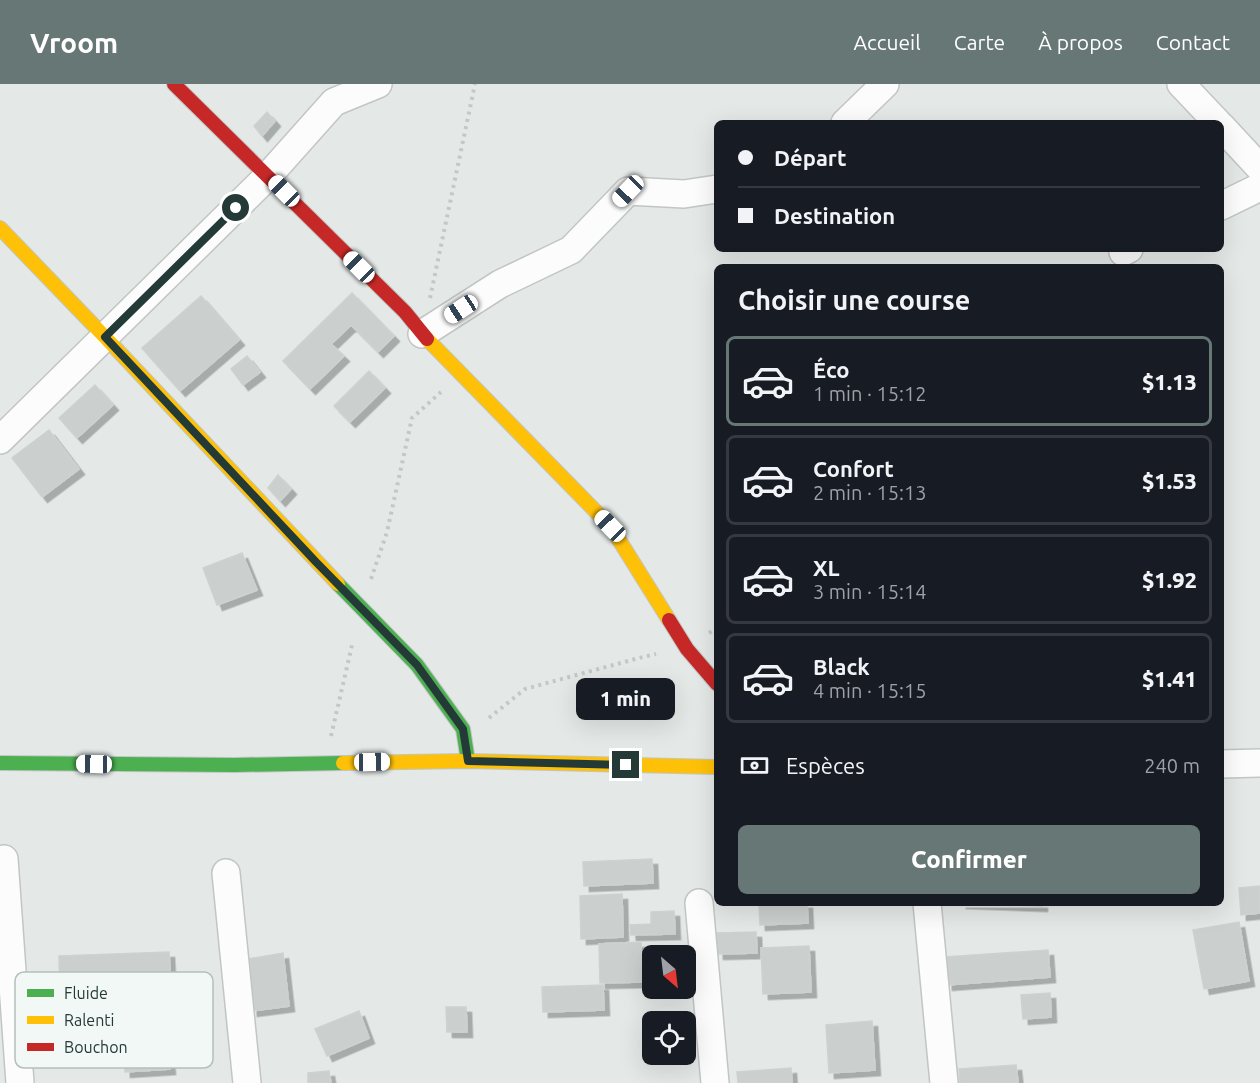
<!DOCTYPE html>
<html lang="fr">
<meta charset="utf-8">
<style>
body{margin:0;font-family:Ubuntu,sans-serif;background:#242831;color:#f1f3f6;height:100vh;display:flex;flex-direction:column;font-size:22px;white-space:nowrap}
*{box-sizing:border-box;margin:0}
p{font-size:20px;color:#9ea1a6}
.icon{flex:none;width:33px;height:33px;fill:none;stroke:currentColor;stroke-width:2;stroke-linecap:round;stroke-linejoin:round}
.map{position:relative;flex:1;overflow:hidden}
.details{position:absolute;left:714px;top:180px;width:510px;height:642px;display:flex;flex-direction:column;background:#171b24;border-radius:9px;box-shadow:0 6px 24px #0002}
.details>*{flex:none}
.hud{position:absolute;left:714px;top:36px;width:510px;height:132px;border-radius:9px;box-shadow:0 6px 24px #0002;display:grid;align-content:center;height:132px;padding:0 24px;background:#171b24}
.needle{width:39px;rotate:152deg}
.tools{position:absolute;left:642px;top:861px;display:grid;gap:12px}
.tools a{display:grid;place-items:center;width:54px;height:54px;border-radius:9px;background:#171b24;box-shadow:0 6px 24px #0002;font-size:30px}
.end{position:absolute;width:27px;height:27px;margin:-14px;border:8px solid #243a37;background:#fff;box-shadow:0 0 0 3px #fff}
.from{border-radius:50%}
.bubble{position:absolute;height:42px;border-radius:9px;background:#171b24;box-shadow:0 6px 24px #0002;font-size:20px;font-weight:800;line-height:42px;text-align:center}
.car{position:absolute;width:18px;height:36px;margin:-18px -9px;border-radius:8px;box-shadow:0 0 4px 2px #0007;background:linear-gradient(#fff 24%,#345 0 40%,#fff 0 76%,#345 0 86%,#fff 0)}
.hud b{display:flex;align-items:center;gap:21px;height:57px;font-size:22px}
.hud b+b{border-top:2px solid #363941}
.hud i{width:15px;height:15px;background:#f1f3f6}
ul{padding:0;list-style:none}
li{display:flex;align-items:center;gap:18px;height:90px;margin:0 12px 9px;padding:0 12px;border:3px solid #363941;border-radius:9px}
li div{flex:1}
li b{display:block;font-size:22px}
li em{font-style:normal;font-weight:800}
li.selected{border-color:#677775}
li>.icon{width:54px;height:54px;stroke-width:1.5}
h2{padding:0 24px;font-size:27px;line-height:72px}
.pay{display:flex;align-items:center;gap:15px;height:66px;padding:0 24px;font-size:22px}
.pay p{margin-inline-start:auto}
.button{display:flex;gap:12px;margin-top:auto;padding:12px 24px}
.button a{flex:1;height:69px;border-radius:9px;background:#677775;color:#fff;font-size:24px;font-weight:800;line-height:69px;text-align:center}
header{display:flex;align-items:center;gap:36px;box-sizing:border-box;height:84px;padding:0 30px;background:#677775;color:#fff}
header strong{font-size:28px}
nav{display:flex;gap:33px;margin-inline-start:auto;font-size:21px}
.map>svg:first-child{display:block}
.building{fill:#cbd0cf;stroke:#cdd2d0;stroke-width:1.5;filter:url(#shadow)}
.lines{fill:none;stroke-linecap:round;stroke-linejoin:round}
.street-casing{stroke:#c1c6c4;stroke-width:30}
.fast-casing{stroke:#c0c6c4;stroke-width:16}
.slow-casing{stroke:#c0c6c4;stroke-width:16}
.jam-casing{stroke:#c0c6c4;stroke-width:16}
.path{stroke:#c1c9c7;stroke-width:4;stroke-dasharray:3 4.5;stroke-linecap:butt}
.street{stroke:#fbfcfb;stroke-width:27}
.fast{stroke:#4caf50;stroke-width:14}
.slow{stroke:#ffc107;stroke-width:14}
.jam{stroke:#c62828;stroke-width:14}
.route{stroke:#243a37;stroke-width:8}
.key{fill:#f2f8f6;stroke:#b4bfbd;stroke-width:1.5}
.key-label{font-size:16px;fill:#243a37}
</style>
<header>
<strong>Vroom</strong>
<nav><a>Accueil</a><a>Carte</a><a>À propos</a><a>Contact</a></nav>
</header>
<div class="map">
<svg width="1260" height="999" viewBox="0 0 1260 999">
<defs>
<filter id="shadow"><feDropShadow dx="5.5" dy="5.5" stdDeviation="0" flood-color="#0004"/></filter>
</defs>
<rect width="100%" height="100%" fill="#e4e9e7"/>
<path class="building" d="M267 28 275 37 262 52 254 42Z
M352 209 394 252 378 268 351 241 331 260 344 272 310 305 283 277Z
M201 212 239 256 180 307 142 264Z
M247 272 260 288 243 301 231 285Z
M369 287 385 304 350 338 334 322Z
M95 301 113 321 77 354 59 334Z
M49 346 79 385 42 413 12 374Z
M278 391 291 405 280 417 268 404Z
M242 469 257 506 217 521 203 484Z
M652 775 653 799 584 802 583 778Z
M1260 802V829L1241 831 1239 804Z
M622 810 623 853 581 855 580 812Z
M771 819H807L808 839 760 841 759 820Z
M960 819H1042V822Z
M674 827 675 850 631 851 630 841 651 840V828Z
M1239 838 1249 897 1204 905 1193 846Z
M756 848 757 869 718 870 717 849Z
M641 858 642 898 600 899 599 860Z
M809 862 811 908 763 910 761 864Z
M1048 866 1050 893 947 901 945 873Z
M169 868 172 925 60 926 59 872Z
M283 869 289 922 252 927 248 875Z
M603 901 604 926 543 928 542 903Z
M1050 909 1051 933 1023 935 1021 911Z
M446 923H466L467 948H447Z
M359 927 369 954 327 972 315 945Z
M872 937 875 986 829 989 826 941Z
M167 947 170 985 125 988 123 949Z
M1016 981 1018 999H960L959 985Z
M791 984 792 999H738L737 988Z
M329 987 331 999H308V989Z"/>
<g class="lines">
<defs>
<path id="street" d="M1181 0 1218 39
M845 39 885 0
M1221 42 1260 84
M1221 122 1260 103
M1123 168 1129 165
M422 250 500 200 571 166 628 107 684 110 717 105
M0 356 268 92 334 18 378 0
M1221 680 1260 679
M4 775 20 999
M226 789 247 999
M699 819 715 999
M927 819 944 999"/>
<path id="fast" d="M338 500 417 581 463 645 468 677
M0 679 235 681 343 679"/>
<path id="slow" d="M0 144 105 253 338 500
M427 255 611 443 669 536
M343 679 468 677 717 683"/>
<path id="jam" d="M174 0 405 228 427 255
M669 536 687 565 717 600"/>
</defs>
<use href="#street" class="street-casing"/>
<use href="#fast" class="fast-casing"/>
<use href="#slow" class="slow-casing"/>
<use href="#jam" class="jam-casing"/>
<path class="path" d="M430 214 475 0
M371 495 387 448 412 334 441 308
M709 549 717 544
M489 634 525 605 639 574 656 570
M331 652 353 557"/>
<use href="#street" class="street"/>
<use href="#fast" class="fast"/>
<use href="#slow" class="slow"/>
<use href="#jam" class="jam"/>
</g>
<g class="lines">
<path class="route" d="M236 124 105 253 316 478 417 581 463 645 468 677 626 681"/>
</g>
<rect x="15" y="888" width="198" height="96" rx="9" class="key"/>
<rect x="27" y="905" width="27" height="8" fill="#4caf50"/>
<rect x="27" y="932" width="27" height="8" fill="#ffc107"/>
<rect x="27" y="959" width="27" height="8" fill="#c62828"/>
<g class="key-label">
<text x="64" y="915">Fluide</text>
<text x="64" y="942">Ralenti</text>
<text x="64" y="969">Bouchon</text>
</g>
</svg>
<div class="tools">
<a><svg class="needle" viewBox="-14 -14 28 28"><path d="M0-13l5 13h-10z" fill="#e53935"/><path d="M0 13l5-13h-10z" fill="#9ea1a6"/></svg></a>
<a><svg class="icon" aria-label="locate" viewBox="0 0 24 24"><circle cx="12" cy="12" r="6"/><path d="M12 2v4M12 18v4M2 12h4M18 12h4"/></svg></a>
</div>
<i class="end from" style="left:236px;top:124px"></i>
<i class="end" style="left:626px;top:681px"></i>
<div class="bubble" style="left:576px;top:594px;width:99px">1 min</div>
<i class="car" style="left:284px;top:107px;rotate:315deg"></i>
<i class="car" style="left:628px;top:107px;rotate:224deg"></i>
<i class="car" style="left:359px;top:183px;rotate:315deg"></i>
<i class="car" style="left:461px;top:225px;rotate:237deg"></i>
<i class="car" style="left:610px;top:442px;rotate:316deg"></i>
<i class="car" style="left:372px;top:678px;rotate:89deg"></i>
<i class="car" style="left:94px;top:680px;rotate:271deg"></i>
<div class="hud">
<b><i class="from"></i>Départ</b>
<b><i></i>Destination</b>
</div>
<section class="details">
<h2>Choisir une course</h2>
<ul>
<li class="selected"><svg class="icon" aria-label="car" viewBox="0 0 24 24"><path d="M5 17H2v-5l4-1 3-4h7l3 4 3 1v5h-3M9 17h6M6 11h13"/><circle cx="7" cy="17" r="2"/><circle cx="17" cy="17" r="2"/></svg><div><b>Éco</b><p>1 min · 15:12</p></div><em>$1.13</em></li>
<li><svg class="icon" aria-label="car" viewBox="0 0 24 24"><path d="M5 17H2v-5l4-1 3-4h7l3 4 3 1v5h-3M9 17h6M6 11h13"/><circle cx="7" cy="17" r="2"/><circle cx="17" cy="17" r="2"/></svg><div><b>Confort</b><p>2 min · 15:13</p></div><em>$1.53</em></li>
<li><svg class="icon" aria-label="car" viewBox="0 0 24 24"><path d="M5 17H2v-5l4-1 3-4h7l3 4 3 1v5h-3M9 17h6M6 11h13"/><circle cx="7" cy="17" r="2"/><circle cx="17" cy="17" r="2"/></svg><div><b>XL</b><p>3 min · 15:14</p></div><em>$1.92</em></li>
<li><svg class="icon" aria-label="car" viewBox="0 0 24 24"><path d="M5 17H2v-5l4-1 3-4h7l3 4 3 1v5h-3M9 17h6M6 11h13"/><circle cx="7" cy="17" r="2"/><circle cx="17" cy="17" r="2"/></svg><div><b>Black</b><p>4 min · 15:15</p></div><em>$1.41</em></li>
</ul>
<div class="pay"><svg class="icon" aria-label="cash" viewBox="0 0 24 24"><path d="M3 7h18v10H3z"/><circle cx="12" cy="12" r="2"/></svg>Espèces<p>240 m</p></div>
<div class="button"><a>Confirmer</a></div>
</section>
</div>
